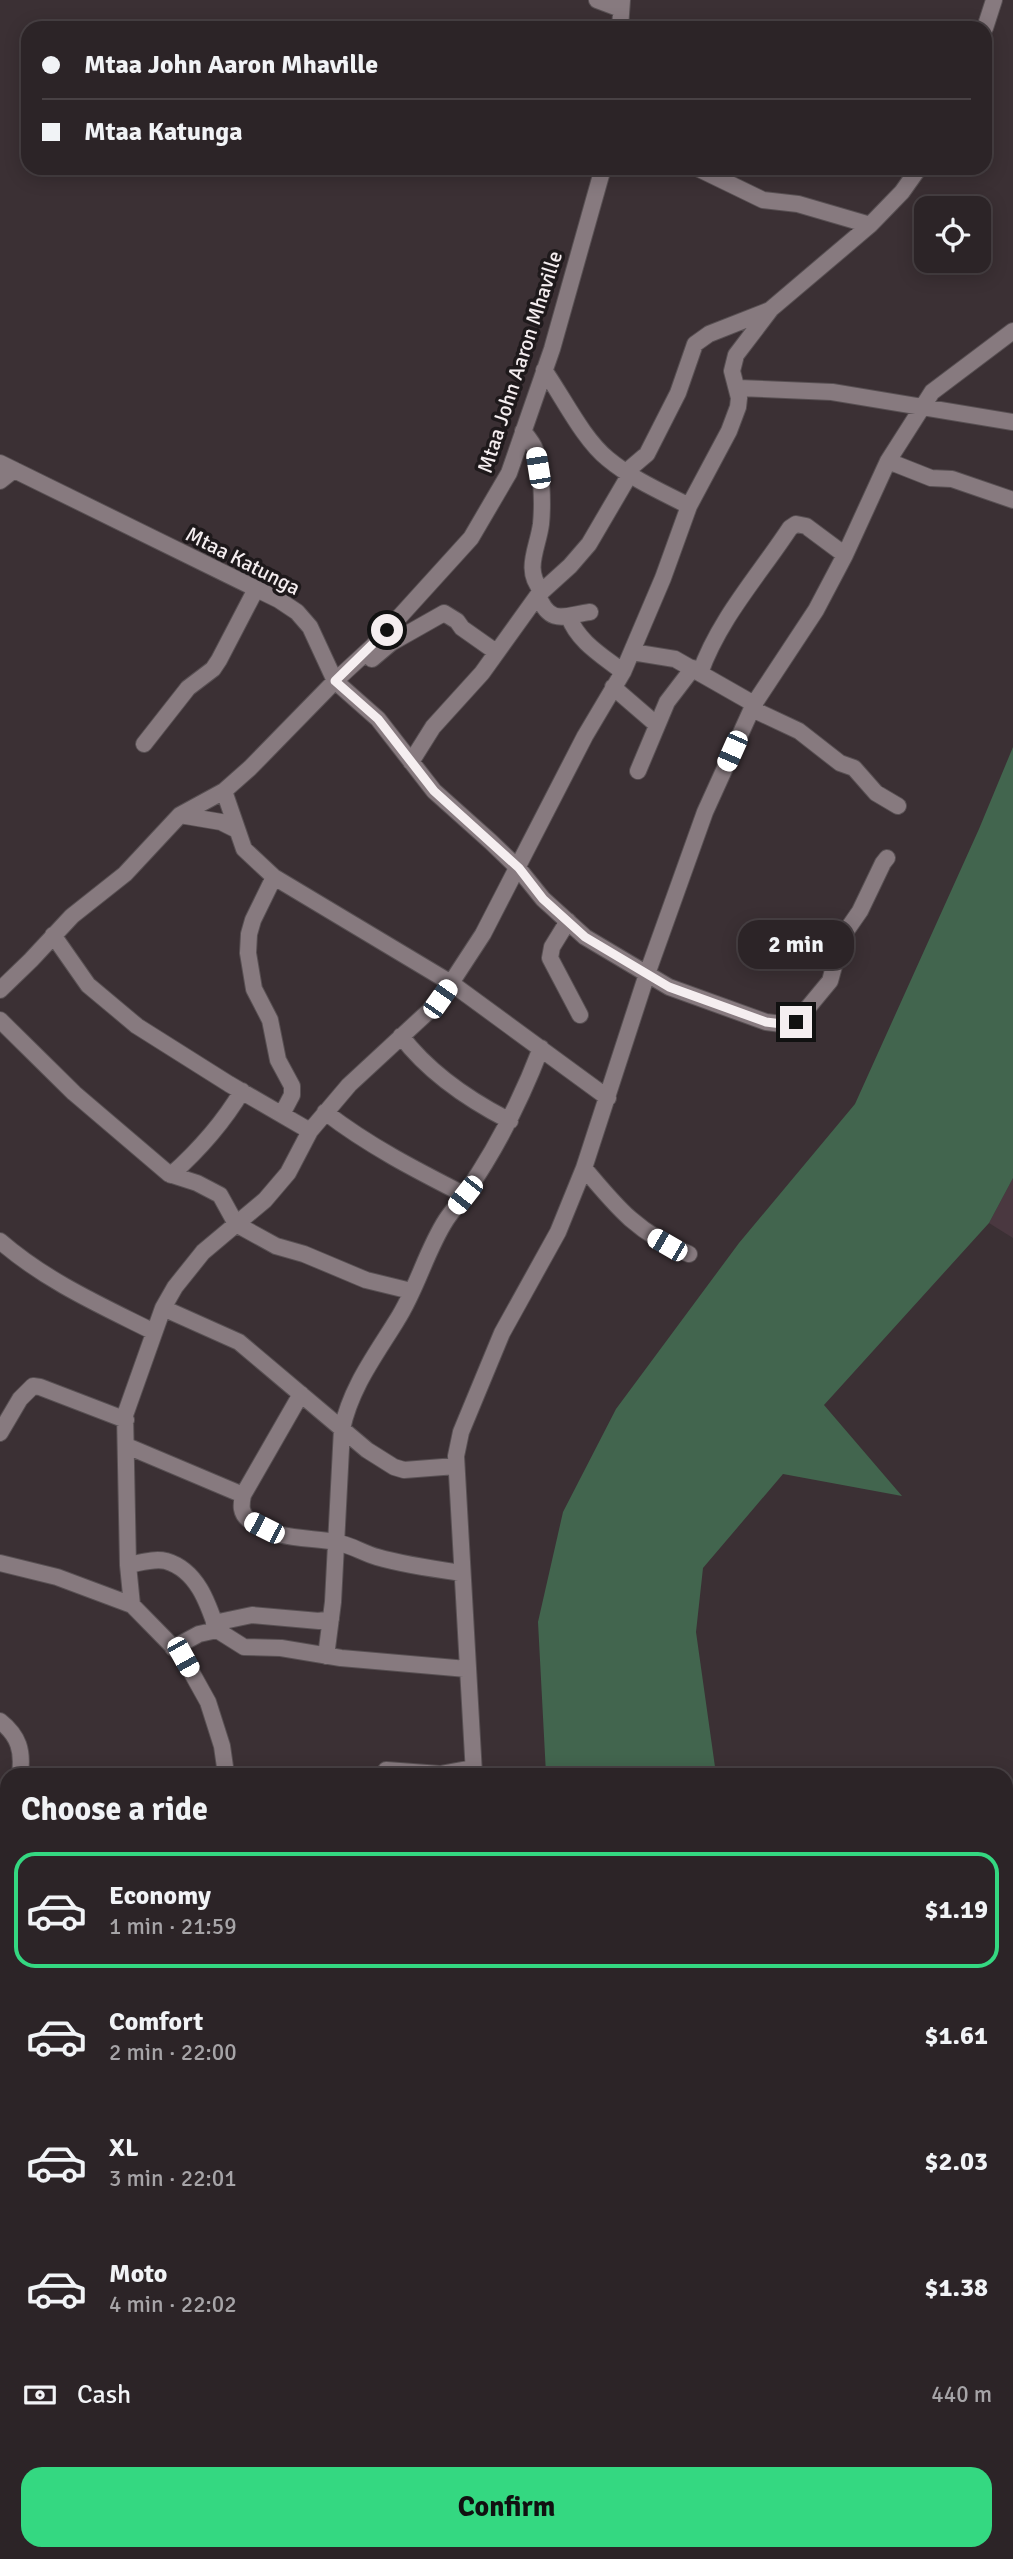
<!DOCTYPE html>
<meta charset="utf-8">
<style>
body{margin:0;font-family:Signika,sans-serif;background:#383033;color:#f1f3f6;height:100vh;display:flex;flex-direction:column;font-size:26px;white-space:nowrap}
*{box-sizing:border-box;margin:0}
p{font-size:23px;color:#a6a4a7}
.icon{flex:none;width:38px;height:38px;fill:none;stroke:currentColor;stroke-width:2;stroke-linecap:round;stroke-linejoin:round}
.map{position:relative;flex:1;overflow:hidden}
.panel{position:absolute;left:0px;top:1768px;width:1013px;height:793px;display:flex;flex-direction:column;background:#2c2427;border-radius:21px 21px 0 0;box-shadow:0 4px 18px #0003,0 0 0 2px #484144}
.panel>*{flex:none}
.top-card{position:absolute;left:21px;top:21px;width:971px;height:154px;border-radius:21px;box-shadow:0 4px 18px #0003,0 0 0 2px #484144;display:grid;align-content:center;height:154px;padding:0 21px;background:#2c2427}
.fabs{position:absolute;left:914px;top:196px;display:grid;gap:14px}
.fabs a{display:grid;place-items:center;width:77px;height:77px;border-radius:14px;background:#2c2427;box-shadow:0 4px 18px #0003,0 0 0 2px #484144;font-size:35px}
.end{position:absolute;width:32px;height:32px;margin:-16px;border:9px solid #f5eef0;background:#111;box-shadow:0 0 0 4px #111}
.from{border-radius:50%}
.bubble{position:absolute;height:49px;border-radius:21px;background:#2c2427;box-shadow:0 4px 18px #0003,0 0 0 2px #484144;font-size:23px;font-weight:700;line-height:49px;text-align:center}
.car{position:absolute;width:21px;height:42px;margin:-21px -10px;border-radius:9px;box-shadow:0 0 5px 2px #0007;background:linear-gradient(#fff 24%,#345 0 40%,#fff 0 76%,#345 0 86%,#fff 0)}
.top-card b{display:flex;align-items:center;gap:24px;height:66px;font-size:26px}
.top-card b+b{border-top:2px solid #484144}
.top-card i{width:18px;height:18px;background:#f1f3f6}
ul{padding:0;list-style:none}
li{display:flex;align-items:center;gap:21px;height:116px;margin:0 14px 10px;padding:0 7px;border:4px solid transparent;border-radius:21px}
li div{flex:1}
li b{display:block;font-size:26px}
li em{font-style:normal;font-weight:700}
li.current{border-color:#34d881}
li>.icon{width:63px;height:63px;stroke-width:1.5}
h2{padding:0 21px;font-size:32px;line-height:84px}
.pay{display:flex;align-items:center;gap:18px;height:77px;padding:0 21px;font-size:26px}
.pay p{margin-inline-start:auto}
.primary-button{display:flex;gap:14px;margin-top:auto;padding:14px 21px}
.primary-button a{flex:1;height:80px;border-radius:21px;background:#34d881;color:#111;font-size:28px;font-weight:700;line-height:80px;text-align:center}
.map>svg:first-child{display:block}
.built{fill:#4a3840}
.green{fill:#42654e}
.lines{fill:none;stroke-linecap:round;stroke-linejoin:round}
.minor-casing{stroke:#585053;stroke-width:18}
.minor{stroke:#877a7f;stroke-width:16}
.route{stroke:#f5eef0;stroke-width:9}
.labels{text-anchor:middle;dominant-baseline:central;stroke-width:7;stroke-linejoin:round;paint-order:stroke}
.street-label{font-size:21px;fill:#f5eef0;stroke:#1e191b}
</style>
<div class="map">
<svg width="1013" height="2559" viewBox="0 0 1013 2559">
<rect width="100%" height="100%" fill="#3b3034"/>
<path class="built" d="M1013 1178V1238L989 1223Z"/>
<path class="green" d="M1013 747V1178L989 1223 824 1405 902 1496 783 1474 703 1568 696 1632 716 1774H546L538 1622 563 1512 616 1409 739 1243 855 1104 979 829Z
M512 2553H604V2559H511Z"/>
<g class="lines">
<defs>
<path id="minor" d="M597 0 621 9
M620 28 622 0
M985 28 994 0
M697 168 763 200 798 204 870 225
M544 370C563 397 583 439 608 459 632 479 662 492 689 506
M738 388 832 392 1013 422
M523 431C527 436 533 443 535 449 542 468 543 504 541 524 538 548 523 570 542 591
M888 461 931 478 952 479 1013 500
M0 463 279 600 297 612 310 627 335 681 378 719 434 791 491 842 518 868 543 899 585 937 669 987 766 1022 790 1025 796 1022 830 981 842 937 860 911 883 863 887 858
M627 471 647 454 678 393 695 344 709 334 770 310
M0 481 14 470
M538 595C550 627 566 615 590 612
M569 617C578 642 603 656 623 672
M632 652 675 659 754 704
M372 659 391 643 444 613 457 621 462 628 496 652
M700 673C719 619 759 575 790 528L796 524 806 526 845 555
M613 687 657 725
M752 709 799 731 840 763 854 768 876 793 898 806
M144 744 188 688 213 669 219 660 256 589
M411 762 433 727 482 673 538 595 570 566 589 544 630 474
M638 771 667 702 693 668
M224 791 244 849 274 877 451 983 608 1098
M180 815 221 822 235 829
M274 877 253 920 249 934 248 953 254 989 270 1020 278 1060 292 1086V1095L282 1114
M568 921 552 947 550 958 580 1015
M53 935 88 985 137 1026 229 1084 310 1131
M0 990 31 960 72 916 125 874 180 815 224 791 250 768 335 681 373 646 471 538 509 473 552 349 603 168
M0 1020 74 1093 169 1174 197 1183 220 1195 236 1224 276 1246 304 1254 366 1280 411 1291
M401 1036C429 1073 469 1100 510 1121
M325 1112C369 1146 416 1170 465 1195
M584 1168C618 1209 639 1234 689 1254
M171 1175C199 1150 223 1123 242 1091
M0 1241C46 1281 100 1305 154 1332
M163 1308 239 1342 367 1450 394 1467 404 1470 456 1466
M301 1394 243 1495C241 1505 240 1513 249 1520 273 1540 308 1537 336 1542 351 1545 363 1553 377 1557 405 1565 434 1569 462 1573
M0 1433 20 1399 33 1386 40 1387 126 1420
M127 1446 243 1495
M0 1563 57 1577 132 1605 183 1657 208 1702 222 1746 226 1774
M128 1565C140 1563 154 1558 166 1561 197 1570 208 1603 217 1630
M132 1605 128 1565 125 1415 163 1308 175 1287 203 1252 265 1200 288 1173 310 1131 349 1085 429 1011 451 983 483 934 585 736 623 672 663 578 689 506 729 431 738 407 739 398 732 371 736 355 771 309 870 225 902 192 919 168
M214 1623 252 1615 319 1621 331 1619
M173 1648 199 1634 217 1630 244 1647 281 1648 341 1658 467 1669
M326 1656 333 1602 342 1429C351 1387 375 1356 397 1320 417 1289 426 1251 446 1220 452 1211 459 1203 465 1194 497 1148 521 1100 541 1048
M0 1721C19 1736 23 1751 20 1774
M386 1770 440 1774 473 1768
M474 1774 456 1456 461 1432 502 1333 558 1232 584 1168 647 974 705 812 754 704 816 610 845 555 888 461 932 392 1013 331
M0 1861 7 1852
M0 1902 7 1908
M0 1952 7 1951
M0 2058 7 2045
M0 2134 7 2132
M0 2439 7 2440
M136 2559V2553
M217 2559 220 2553
M312 2559V2553
M505 2559 506 2553"/>
</defs>
<use href="#minor" class="minor-casing"/>
<use href="#minor" class="minor"/>
</g>
<g class="lines">
<path class="route" d="M387 630 335 681 378 719 434 791 519 868 543 899 585 937 669 987 766 1022 790 1025 796 1022"/>
</g>
<g class="labels">
<g class="street-label">
<text transform="translate(520 362) rotate(-72)">Mtaa John Aaron Mhaville</text>
<text transform="translate(243 561) rotate(27)">Mtaa Katunga</text>
</g>
</g>
</svg>
<div class="fabs">
<a><svg class="icon" aria-label="locate" viewBox="0 0 24 24"><circle cx="12" cy="12" r="6"/><path d="M12 2v4M12 18v4M2 12h4M18 12h4"/></svg></a>
</div>
<i class="end from" style="left:387px;top:630px"></i>
<i class="end" style="left:796px;top:1022px"></i>
<div class="bubble" style="left:738px;top:920px;width:116px">2 min</div>
<i class="car" style="left:538px;top:468px;rotate:351deg"></i>
<i class="car" style="left:732px;top:751px;rotate:204deg"></i>
<i class="car" style="left:440px;top:999px;rotate:35deg"></i>
<i class="car" style="left:465px;top:1195px;rotate:218deg"></i>
<i class="car" style="left:667px;top:1245px;rotate:300deg"></i>
<i class="car" style="left:264px;top:1528px;rotate:297deg"></i>
<i class="car" style="left:183px;top:1657px;rotate:151deg"></i>
<div class="top-card">
<b><i class="from"></i>Mtaa John Aaron Mhaville</b>
<b><i></i>Mtaa Katunga</b>
</div>
<section class="panel">
<h2>Choose a ride</h2>
<ul>
<li class="current"><svg class="icon" aria-label="car" viewBox="0 0 24 24"><path d="M5 17H2v-5l4-1 3-4h7l3 4 3 1v5h-3M9 17h6M6 11h13"/><circle cx="7" cy="17" r="2"/><circle cx="17" cy="17" r="2"/></svg><div><b>Economy</b><p>1 min · 21:59</p></div><em>$1.19</em></li>
<li><svg class="icon" aria-label="car" viewBox="0 0 24 24"><path d="M5 17H2v-5l4-1 3-4h7l3 4 3 1v5h-3M9 17h6M6 11h13"/><circle cx="7" cy="17" r="2"/><circle cx="17" cy="17" r="2"/></svg><div><b>Comfort</b><p>2 min · 22:00</p></div><em>$1.61</em></li>
<li><svg class="icon" aria-label="car" viewBox="0 0 24 24"><path d="M5 17H2v-5l4-1 3-4h7l3 4 3 1v5h-3M9 17h6M6 11h13"/><circle cx="7" cy="17" r="2"/><circle cx="17" cy="17" r="2"/></svg><div><b>XL</b><p>3 min · 22:01</p></div><em>$2.03</em></li>
<li><svg class="icon" aria-label="car" viewBox="0 0 24 24"><path d="M5 17H2v-5l4-1 3-4h7l3 4 3 1v5h-3M9 17h6M6 11h13"/><circle cx="7" cy="17" r="2"/><circle cx="17" cy="17" r="2"/></svg><div><b>Moto</b><p>4 min · 22:02</p></div><em>$1.38</em></li>
</ul>
<div class="pay"><svg class="icon" aria-label="cash" viewBox="0 0 24 24"><path d="M3 7h18v10H3z"/><circle cx="12" cy="12" r="2"/></svg>Cash<p>440 m</p></div>
<div class="primary-button"><a>Confirm</a></div>
</section>
</div>
